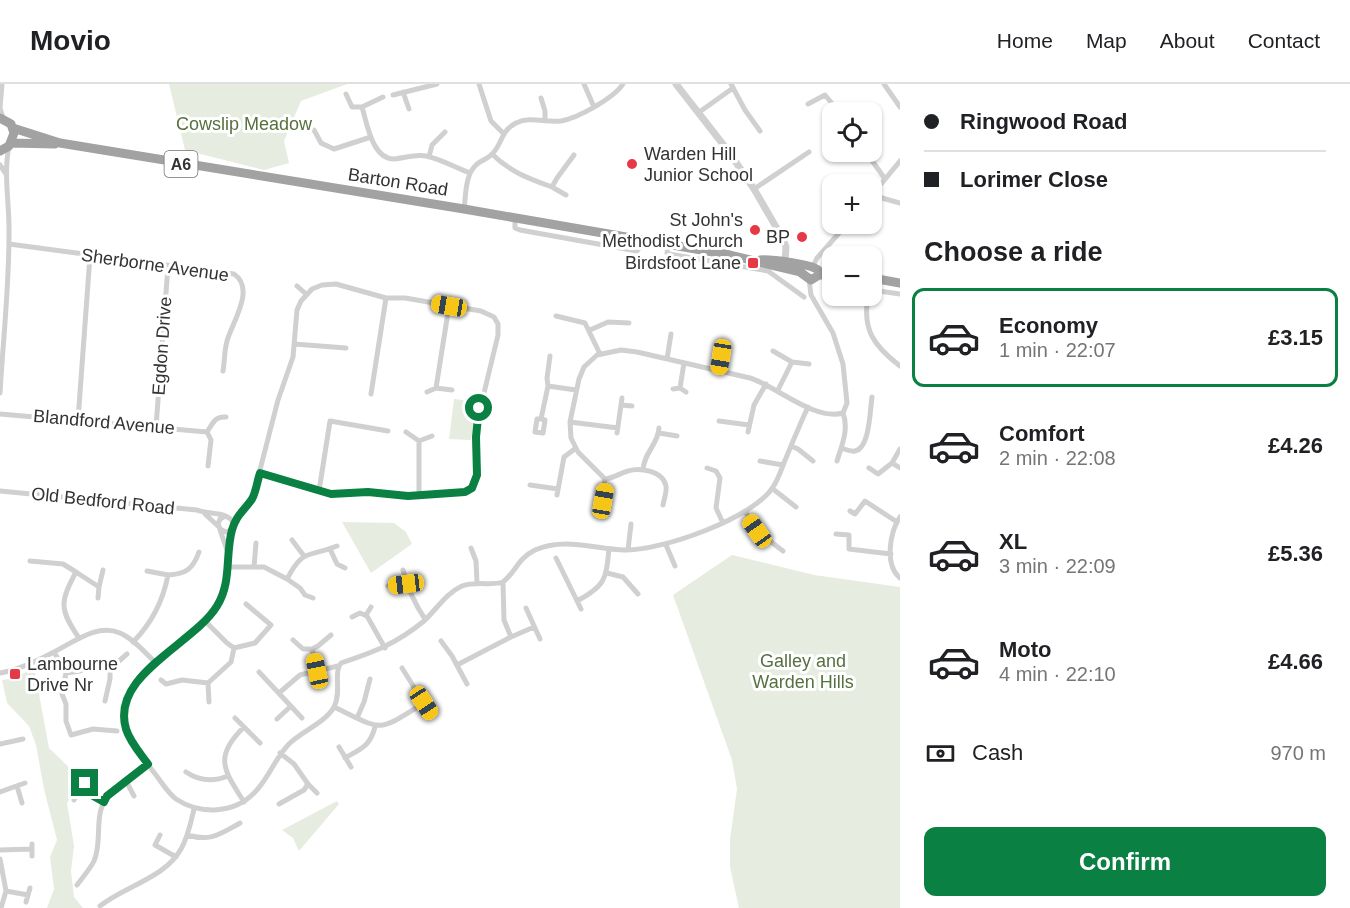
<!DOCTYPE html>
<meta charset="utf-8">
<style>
body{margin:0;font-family:Arial,sans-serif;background:#f2f2f2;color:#202124;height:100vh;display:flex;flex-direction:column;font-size:22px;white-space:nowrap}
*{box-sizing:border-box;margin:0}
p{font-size:20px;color:#757577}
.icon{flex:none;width:33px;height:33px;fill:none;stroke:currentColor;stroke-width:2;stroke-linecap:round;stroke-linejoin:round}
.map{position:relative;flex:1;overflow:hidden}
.drawer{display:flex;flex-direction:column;background:#fff;width:450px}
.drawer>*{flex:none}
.top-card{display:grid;align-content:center;height:132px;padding:0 24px;background:#fff}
.controls{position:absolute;left:822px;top:18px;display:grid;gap:12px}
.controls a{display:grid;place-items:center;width:60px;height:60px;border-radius:12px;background:#fff;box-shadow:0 2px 4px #0004;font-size:30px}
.end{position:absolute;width:27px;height:27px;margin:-14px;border:8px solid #0b8043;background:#fff;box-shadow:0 0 0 3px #fff}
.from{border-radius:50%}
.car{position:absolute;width:18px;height:36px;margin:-18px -9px;border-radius:8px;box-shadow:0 0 4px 2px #0007;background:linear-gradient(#f5c518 24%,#345 0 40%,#f5c518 0 76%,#345 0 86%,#f5c518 0)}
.top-card b{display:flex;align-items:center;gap:21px;height:57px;font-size:22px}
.top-card b+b{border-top:2px solid #e0e0e0}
.top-card i{width:15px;height:15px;background:#202124}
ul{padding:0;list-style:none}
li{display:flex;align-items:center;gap:18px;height:99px;margin:0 12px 9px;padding:0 12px;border:3px solid transparent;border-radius:12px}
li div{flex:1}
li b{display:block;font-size:22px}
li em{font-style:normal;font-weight:700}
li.on{border-color:#0b8043}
li>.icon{width:54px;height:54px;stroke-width:1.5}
h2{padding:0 24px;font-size:27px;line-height:72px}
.pay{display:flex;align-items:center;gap:15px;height:66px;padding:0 24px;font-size:22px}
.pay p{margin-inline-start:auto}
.action{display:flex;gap:12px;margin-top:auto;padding:12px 24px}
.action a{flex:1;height:69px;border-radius:12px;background:#0b8043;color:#fff;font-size:24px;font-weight:700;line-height:69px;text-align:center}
header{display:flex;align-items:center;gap:36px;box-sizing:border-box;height:84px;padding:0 30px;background:#fff;border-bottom:2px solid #e0e0e0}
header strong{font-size:28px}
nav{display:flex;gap:33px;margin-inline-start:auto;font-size:21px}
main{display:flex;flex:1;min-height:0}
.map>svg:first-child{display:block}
.green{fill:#e6ecdf}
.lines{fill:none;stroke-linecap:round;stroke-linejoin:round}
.minor{stroke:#d0d0d0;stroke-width:5}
.tertiary{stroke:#d0d0d0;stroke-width:7}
.trunk{stroke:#a2a2a2;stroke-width:9}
.route{stroke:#0b8043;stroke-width:8}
.poi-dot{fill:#e63946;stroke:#fff;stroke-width:2}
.labels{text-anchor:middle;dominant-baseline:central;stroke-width:6;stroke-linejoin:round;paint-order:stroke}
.shield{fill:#fff;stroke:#707070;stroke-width:1.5}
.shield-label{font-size:16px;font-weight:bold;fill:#333}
.park-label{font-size:18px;fill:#56703f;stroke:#fff}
.poi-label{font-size:18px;fill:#333;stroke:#fff;text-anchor:end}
.street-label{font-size:18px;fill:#333;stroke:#fff}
</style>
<header>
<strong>Movio</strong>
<nav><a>Home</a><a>Map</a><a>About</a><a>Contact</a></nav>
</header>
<main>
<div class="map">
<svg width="900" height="824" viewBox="0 0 900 824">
<rect width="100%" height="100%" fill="#fff"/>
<path class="green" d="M169 0H347L301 17 284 57 289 79 264 86 185 66Z
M454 315 478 318 471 356 449 355Z
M342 438 394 439 406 448 412 460 371 489Z
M732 471 814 491 900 503V824H739L730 783V756L737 705 732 676 673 511Z
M34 583 49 664 81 695 67 719 74 762 71 787 74 813 83 824H47L54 805 50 773 57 756 44 705 36 661 29 642 7 619 2 596 16 594Z
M337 717 339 720 299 767 293 754 282 746Z"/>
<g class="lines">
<path class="minor" d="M2 0 0 24 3 34
M479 0 491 37 503 49
M584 0 594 23
M731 0 745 26 760 47
M884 0 900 23
M403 8 409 25
M346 10 352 23H362C367 39 372 75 394 75 405 74 415 70 426 72 441 75 456 84 470 89
M393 11 437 0
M541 14 545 27V37
M808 20 825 11 839 28
M362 23 383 13
M698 29 733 4
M314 46 321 59 334 65 371 53
M866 68 885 95
M492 70C510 88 530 95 552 103L557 94 574 71
M429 73 432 61 445 48
M0 81 6 90
M552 103 566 111
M754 105 809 68
M874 108 882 114 900 119
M872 111 900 77
M464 125C466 111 465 91 476 81 480 77 487 75 491 71 502 62 500 47 516 39 530 32 546 39 561 37 578 34 614 14 623 0
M515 134V144L520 146 637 167 641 162 642 156
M9 160 234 190C255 204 234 236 228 254 224 264 225 276 223 287
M668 160 667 169 669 170 768 187 804 213
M813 182 817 174 847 140
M809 195 811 211 833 249 843 280 847 319 843 329C849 345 842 361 837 377
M297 202 306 210
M872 206 900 210
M868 212C862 246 874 262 900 282
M556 232 585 239 600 270
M590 246 608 238 629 239
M294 260 346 264
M773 267 792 278 809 280
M667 275 671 250
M719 287 723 259
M548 302 576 306
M436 304 449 222
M680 304 684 279
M673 305 680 304 686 308
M778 306 792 278
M427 308 436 304 452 306
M0 309C3 257 9 204 9 151 10 124 3 89 9 63
M371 310 386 214
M621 321 632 322
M0 330 207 348
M541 335H537L535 348 543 349 545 336 541 335 548 302 547 294 550 272
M78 336 90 172
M719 337 749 341
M570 338 618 344
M156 343 168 182
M207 348 211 356 208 382
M207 348C213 339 215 332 226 333
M406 348 419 357 432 352
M748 348 754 321 766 300
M617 349 622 314
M659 349 677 352
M791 362 798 365 813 377
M841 364C845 365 850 368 855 367 870 364 870 325 872 313
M760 377 783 381
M892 379 900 384
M707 384 716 387 720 394 716 424 723 439
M869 384 878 390 892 379 900 365
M643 386C644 368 658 361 659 344
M605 395 578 368 571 354 570 338 579 295 584 283 597 271 621 266 637 268 750 294C778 303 814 337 843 329
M605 395C614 394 620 389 628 387 640 383 663 387 666 402 667 408 664 415 663 421
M530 401 558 405
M773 405 796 423
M0 407 197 426C209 431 229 427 234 440L231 446 226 448 220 445 218 440 220 435 225 432
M319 407 330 337 388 347
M557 411 564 373 576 364
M419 412V357
M601 425 605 395
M745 427 757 447 783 467
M850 427 855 430 865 417 897 438
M205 430 219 443
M900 433C890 448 884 481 900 494
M234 440 240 428 253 413 278 316 293 273 297 226 301 217 312 205 322 201 336 200 386 214H405L481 227 494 233 498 240V251L477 338 475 361 477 391 472 404 465 408 408 412 367 408 331 410 259 389
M232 444C227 470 232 500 216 523 195 554 134 582 126 618 120 647 139 669 156 691 162 699 168 709 176 715 200 731 235 730 255 708 269 694 275 674 289 660 302 647 325 639 334 623 342 608 333 589 341 579 374 568 396 560 424 537 436 526 446 509 462 502 476 497 491 502 503 498 516 488 517 475 535 466 565 453 594 465 625 466 661 467 754 434 773 403 779 394 782 383 786 374 793 357 800 340 808 323
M220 446 227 466
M836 450 849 451V465L891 470
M292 456 304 472
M666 461 675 482
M471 464 476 477 477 499
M330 465 337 480 345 484
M628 466 631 440
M556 474 581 525
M30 477 63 480 76 488C60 518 59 525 79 554
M229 483H264L287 495 300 504 305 511 313 514
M254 483 256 459
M403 486C408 505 414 519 425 535
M147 487 168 491
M76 488 99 503 98 514
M607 489 623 493 638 510
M287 495C304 463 308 474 337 462
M388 502 406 499
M99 503 103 486
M577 517C605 502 606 496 609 465
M526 524 540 555
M366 531 371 523
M352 533 360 529 367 532 385 564
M205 537 227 559 234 564 255 559 271 541 246 520
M511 553 534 543
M293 556 303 565H312L318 562 331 551
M441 557 452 572 467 600
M133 558C152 539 163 517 168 491 186 490 193 485 199 468
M312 565 317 587
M54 568 66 589 62 610 66 620V637L71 651 93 645 117 647
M110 580 119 577 127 570
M457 581 511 553 504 536 503 498
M402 584 432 632
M259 588 302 634
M0 589C18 586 35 578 52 569 73 559 96 539 120 549 134 555 145 569 156 579
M66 589 80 587 92 581 110 580V595L105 617
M161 596 166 600 182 596 208 599 231 578 234 564
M208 599 209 618
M279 609 300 591 338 582
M334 623C384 647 376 649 424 619
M235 634 260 659
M357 634 364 618 370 595
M277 635 291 622
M244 643C213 673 224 686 244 718
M0 660 23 655
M339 663 351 683
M345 674C362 664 370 662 375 643
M186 688C199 697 213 698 228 692
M126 697 134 712
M308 700 317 709
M17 702 22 719
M81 705 103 718
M0 708 25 699
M74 716 85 699V692
M279 720 304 706 308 700 294 680 280 669
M160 751 155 761 176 773
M187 751C211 758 220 750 240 739
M0 766 32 765
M32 772V760
M0 775 6 807 1 824
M77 801C83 793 90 785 94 777 103 756 93 733 107 712L148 680
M6 807 28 811
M26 818 30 804
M100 822C125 802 165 794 181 765 188 753 191 738 194 725"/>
<path class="tertiary" d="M676 0 729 68 754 105 783 155 786 163 785 177"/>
<path class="trunk" d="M0 34 11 40 14 49 9 62 0 67
M13 44 60 59 464 125 730 171 800 188 811 196 819 191H832
M12 59 55 60
M760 176C771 175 811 180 818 186L819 191
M872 194 900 199"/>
</g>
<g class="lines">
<path class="route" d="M85 699 81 705 104 718 107 712 148 680C140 669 130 658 126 645 110 591 194 560 217 522 232 498 225 471 232 446 236 431 244 427 252 415 256 408 257 398 260 389L331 410 368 408 408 412 465 408 472 404 477 391 476 353 479 324"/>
</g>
<g class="poi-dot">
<circle cx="632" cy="80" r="6"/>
<circle cx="755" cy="146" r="6"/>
<circle cx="802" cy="153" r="6"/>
<rect x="747" y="173" width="12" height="12" rx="3"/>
<rect x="9" y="584" width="12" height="12" rx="3"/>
</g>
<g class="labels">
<rect class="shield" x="164.5" y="67" width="33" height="26" rx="4.5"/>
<g class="shield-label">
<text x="181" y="80">A6</text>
</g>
<g class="park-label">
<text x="244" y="40">Cowslip Meadow</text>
<text x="803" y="577">Galley and<tspan x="803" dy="21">Warden Hills</tspan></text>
</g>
<g class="poi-label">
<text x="644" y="70" text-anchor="start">Warden Hill<tspan x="644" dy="21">Junior School</tspan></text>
<text x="743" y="136">St John's<tspan x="743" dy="21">Methodist Church</tspan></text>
<text x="790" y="153">BP</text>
<text x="741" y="179">Birdsfoot Lane</text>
<text x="27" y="580" text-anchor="start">Lambourne<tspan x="27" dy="21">Drive Nr</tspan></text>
</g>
<g class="street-label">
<text transform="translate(398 98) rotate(9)">Barton Road</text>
<text transform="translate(155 181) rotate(8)">Sherborne Avenue</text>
<text transform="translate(162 262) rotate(-86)">Egdon Drive</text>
<text transform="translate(104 338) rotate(5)">Blandford Avenue</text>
<text transform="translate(103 417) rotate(6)">Old Bedford Road</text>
</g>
</g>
</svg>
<div class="controls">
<a><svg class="icon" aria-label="locate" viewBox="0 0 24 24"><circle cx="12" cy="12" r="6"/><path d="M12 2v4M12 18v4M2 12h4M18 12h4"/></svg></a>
<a>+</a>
<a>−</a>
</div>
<i class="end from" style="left:479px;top:324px"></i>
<i class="end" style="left:85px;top:699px"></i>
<i class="car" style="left:449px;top:222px;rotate:280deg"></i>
<i class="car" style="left:721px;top:273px;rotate:189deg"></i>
<i class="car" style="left:603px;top:417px;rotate:10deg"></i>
<i class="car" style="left:757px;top:447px;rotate:325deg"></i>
<i class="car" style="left:406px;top:500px;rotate:263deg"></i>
<i class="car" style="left:317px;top:587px;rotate:348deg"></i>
<i class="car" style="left:424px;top:619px;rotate:147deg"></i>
</div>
<section class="drawer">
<div class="top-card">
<b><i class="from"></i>Ringwood Road</b>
<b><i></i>Lorimer Close</b>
</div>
<h2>Choose a ride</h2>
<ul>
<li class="on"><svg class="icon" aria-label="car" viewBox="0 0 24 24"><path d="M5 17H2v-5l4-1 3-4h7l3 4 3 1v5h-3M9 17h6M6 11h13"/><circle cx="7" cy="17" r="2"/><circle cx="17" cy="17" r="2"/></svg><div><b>Economy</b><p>1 min · 22:07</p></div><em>£3.15</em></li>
<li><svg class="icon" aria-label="car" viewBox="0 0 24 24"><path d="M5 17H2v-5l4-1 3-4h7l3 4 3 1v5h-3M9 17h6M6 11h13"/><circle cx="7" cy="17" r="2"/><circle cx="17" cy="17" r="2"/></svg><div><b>Comfort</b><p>2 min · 22:08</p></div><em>£4.26</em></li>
<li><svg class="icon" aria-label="car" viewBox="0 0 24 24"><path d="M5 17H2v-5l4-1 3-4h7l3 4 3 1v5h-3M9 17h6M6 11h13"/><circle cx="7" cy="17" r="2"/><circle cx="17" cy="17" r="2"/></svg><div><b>XL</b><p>3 min · 22:09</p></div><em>£5.36</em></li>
<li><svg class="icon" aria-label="car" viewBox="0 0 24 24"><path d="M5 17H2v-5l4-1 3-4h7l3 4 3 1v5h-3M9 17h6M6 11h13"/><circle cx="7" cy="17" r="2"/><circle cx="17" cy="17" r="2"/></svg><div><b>Moto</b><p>4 min · 22:10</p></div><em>£4.66</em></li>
</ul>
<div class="pay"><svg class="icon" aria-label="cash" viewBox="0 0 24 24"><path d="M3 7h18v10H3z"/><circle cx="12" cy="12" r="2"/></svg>Cash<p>970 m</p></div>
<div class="action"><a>Confirm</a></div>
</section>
</main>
